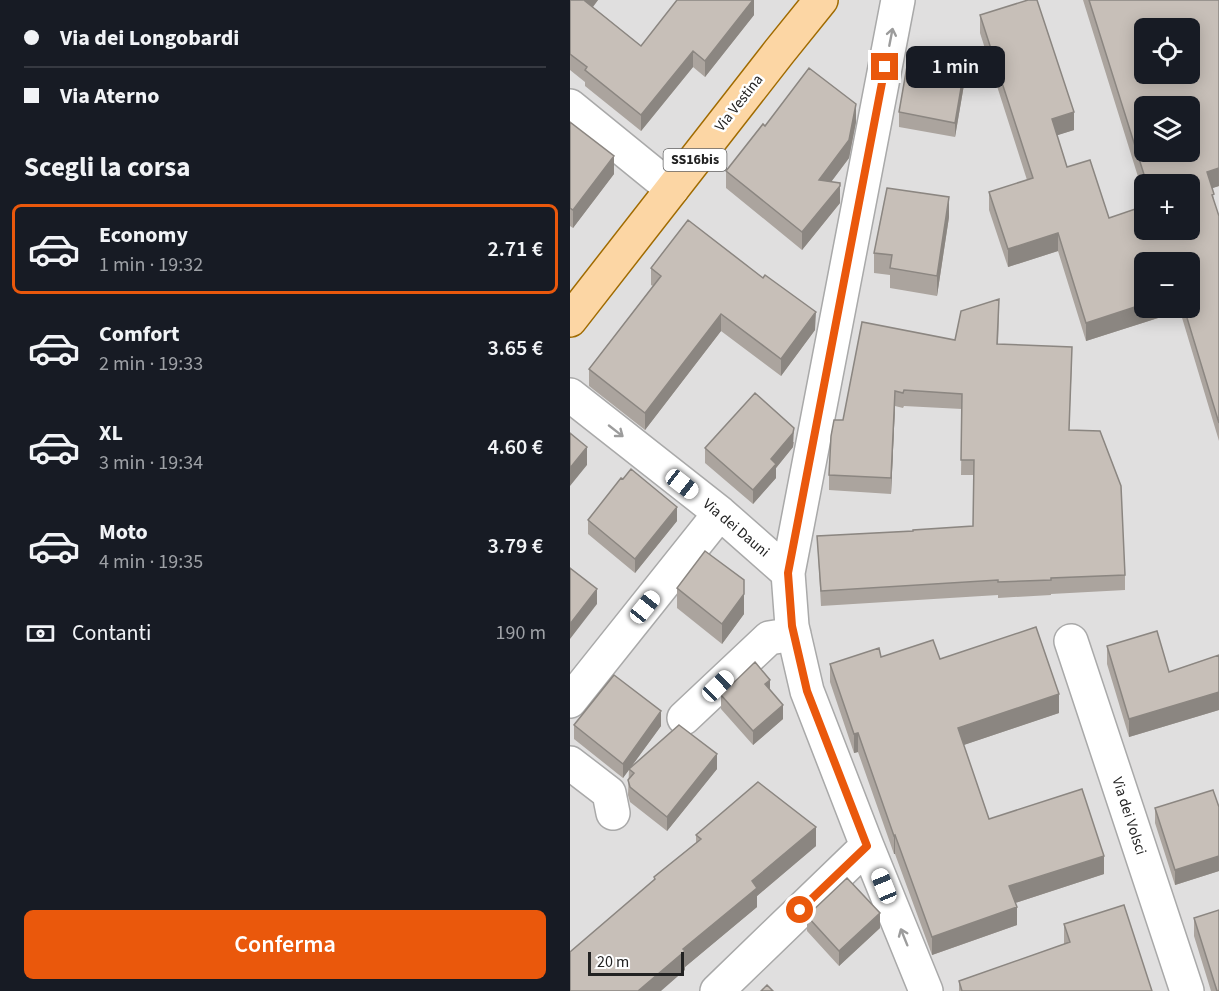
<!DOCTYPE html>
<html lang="it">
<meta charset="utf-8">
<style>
body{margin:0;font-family:"Source Sans 3",sans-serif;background:#20242c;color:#f1f3f6;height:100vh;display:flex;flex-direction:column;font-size:22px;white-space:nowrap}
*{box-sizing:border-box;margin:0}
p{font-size:20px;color:#9ea1a6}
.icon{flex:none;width:33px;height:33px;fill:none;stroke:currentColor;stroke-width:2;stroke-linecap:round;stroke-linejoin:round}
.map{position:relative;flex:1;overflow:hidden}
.drawer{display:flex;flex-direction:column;background:#171b24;width:570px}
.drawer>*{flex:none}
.hud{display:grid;align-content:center;height:132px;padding:0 24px;background:#171b24}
.tools{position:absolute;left:564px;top:18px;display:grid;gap:12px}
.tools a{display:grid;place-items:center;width:66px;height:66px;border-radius:9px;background:#171b24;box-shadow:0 3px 15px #0003;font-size:30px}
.scale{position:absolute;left:18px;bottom:15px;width:96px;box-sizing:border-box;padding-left:6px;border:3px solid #222;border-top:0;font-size:16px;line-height:21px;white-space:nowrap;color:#222;-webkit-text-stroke:4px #fff;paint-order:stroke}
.end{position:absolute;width:27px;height:27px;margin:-14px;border:8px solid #ea580c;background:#fff;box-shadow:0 0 0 3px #fff}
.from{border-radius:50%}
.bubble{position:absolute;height:42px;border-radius:9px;background:#171b24;box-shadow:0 3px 15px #0003;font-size:20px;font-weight:600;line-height:42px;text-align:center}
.car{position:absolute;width:18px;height:36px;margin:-18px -9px;border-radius:8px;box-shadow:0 0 4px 2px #0007;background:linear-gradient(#fff 24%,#345 0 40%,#fff 0 76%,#345 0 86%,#fff 0)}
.hud b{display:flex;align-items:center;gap:21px;height:57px;font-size:22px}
.hud b+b{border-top:2px solid #363941}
.hud i{width:15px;height:15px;background:#f1f3f6}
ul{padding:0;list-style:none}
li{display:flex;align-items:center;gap:18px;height:90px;margin:0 12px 9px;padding:0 12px;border:3px solid transparent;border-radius:9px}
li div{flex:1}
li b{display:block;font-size:22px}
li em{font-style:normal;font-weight:600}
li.current{border-color:#ea580c}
li>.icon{width:54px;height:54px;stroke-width:1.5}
h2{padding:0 24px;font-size:27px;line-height:72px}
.pay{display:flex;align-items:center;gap:15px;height:66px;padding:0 24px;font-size:22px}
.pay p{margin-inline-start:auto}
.primary-button{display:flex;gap:12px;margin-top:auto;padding:12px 24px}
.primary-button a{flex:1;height:69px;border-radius:9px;background:#ea580c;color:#fff;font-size:24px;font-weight:600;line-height:69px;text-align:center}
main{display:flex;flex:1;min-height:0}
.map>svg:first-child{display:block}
.residential{fill:#e0dfdf;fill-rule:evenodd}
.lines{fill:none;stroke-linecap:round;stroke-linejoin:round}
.minor-casing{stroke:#a9a9a9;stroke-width:36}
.major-casing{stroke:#a06b00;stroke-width:36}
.minor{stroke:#fff;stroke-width:33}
.major{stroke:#fcd6a4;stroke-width:33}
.wall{fill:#aba49e;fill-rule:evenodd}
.shaded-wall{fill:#8b8681}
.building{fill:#c7bfb8;stroke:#8b8681;stroke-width:1.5;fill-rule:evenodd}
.oneway{stroke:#9c9c9c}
.route{stroke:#ea580c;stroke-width:8}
.labels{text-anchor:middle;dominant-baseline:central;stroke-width:5;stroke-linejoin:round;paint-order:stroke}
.shield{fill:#fff;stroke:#646464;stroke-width:1.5}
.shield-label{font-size:14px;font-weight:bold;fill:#222}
.street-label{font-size:15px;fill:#222;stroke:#fff}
</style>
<main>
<section class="drawer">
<div class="hud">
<b><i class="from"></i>Via dei Longobardi</b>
<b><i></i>Via Aterno</b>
</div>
<h2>Scegli la corsa</h2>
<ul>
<li class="current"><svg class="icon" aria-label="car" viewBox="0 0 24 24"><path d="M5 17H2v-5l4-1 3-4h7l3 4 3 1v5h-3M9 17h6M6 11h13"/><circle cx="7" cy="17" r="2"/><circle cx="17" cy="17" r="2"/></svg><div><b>Economy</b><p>1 min · 19:32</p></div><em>2.71 €</em></li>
<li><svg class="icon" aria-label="car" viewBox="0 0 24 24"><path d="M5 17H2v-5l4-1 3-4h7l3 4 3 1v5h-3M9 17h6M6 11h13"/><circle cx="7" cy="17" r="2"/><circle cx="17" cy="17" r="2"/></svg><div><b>Comfort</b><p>2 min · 19:33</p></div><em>3.65 €</em></li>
<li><svg class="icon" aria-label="car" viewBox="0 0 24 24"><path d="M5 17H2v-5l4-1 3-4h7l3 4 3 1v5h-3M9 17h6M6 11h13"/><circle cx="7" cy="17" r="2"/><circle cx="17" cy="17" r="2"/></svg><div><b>XL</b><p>3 min · 19:34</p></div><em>4.60 €</em></li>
<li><svg class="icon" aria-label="car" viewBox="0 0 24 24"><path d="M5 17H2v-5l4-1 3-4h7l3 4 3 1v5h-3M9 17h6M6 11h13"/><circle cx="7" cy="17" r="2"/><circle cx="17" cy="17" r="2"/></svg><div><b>Moto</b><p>4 min · 19:35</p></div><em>3.79 €</em></li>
</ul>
<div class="pay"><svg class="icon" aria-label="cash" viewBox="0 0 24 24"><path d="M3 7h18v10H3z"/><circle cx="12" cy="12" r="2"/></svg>Contanti<p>190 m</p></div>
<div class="primary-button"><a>Conferma</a></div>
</section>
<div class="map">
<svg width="649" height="991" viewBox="0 0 649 991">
<rect width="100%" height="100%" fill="#f2efe9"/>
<path class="residential" d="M0 0H649V991H0ZM574 28H620V74H574ZM574 106H620V152H574ZM574 184H620V230H574ZM574 262H620V308H574Z"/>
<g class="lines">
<defs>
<path id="minor" d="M328 0 218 573 222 626 237 691 297 846 356 991
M0 106 102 189
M0 395 150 513 218 573
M501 641 617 991
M0 701 150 513
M114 718 199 638 224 634
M0 763 39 793 43 813
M147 991 297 846"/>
<path id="major" d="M0 320 209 52 251 0"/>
</defs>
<use href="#minor" class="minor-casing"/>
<use href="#major" class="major-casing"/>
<use href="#minor" class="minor"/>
<use href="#major" class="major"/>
</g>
<path class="wall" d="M0 0H28L23 7 71 46 184 0V15L135 77 123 67 71 131 15 86V82L0 70Z
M513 0H649V186L642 188 644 201 649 216V441L610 311 516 341 488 251 438 267 419 210V192L457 180 410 33V15L504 130 487 135 497 167 539 218 574 230 620 184H574V196ZM620 262V308H574Z
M396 73 385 137 329 127V112Z
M0 122 44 174 3 228 0 226Z
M286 122 279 158 261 182 270 201V203L232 250 156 188V171L195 126Z
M379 217 367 296 320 288V275L304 273V253Z
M81 268 245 330 211 376 151 331 75 430 19 386V369L83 286 81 285Z
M429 315 428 344 502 362 499 430 555 575V590L481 594V595L428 598V595L251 606 247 536 343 531 403 526 404 475H391L392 409 334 406 333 408 325 406 321 494 259 490V475L273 420 385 340Z
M224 442 223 447 206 468V478L183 504 135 463V448Z
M18 520 107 521 65 573 18 534Z
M107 588 174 614 152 644 107 608Z
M537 646 599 672 649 655V711V710L559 737 537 664Z
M311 657 370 659 489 713 393 745 419 819 534 874 445 903 447 925 362 955 325 854H324L288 752 284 753 260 682V664Z
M200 690 213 719 183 745 151 709V695Z
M4 725 91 726 53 778 4 739Z
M59 769H147L97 831 60 802 58 795Z
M649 807V871L605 885 585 823V808Z
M126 835 246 846 187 896V907L115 967V970L84 880V877L126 843Z
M237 916 310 928 269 966 237 931Z
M624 918 649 991H641L624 936Z
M494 924 582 991H389V981L494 944Z"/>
<path class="shaded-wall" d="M16 0H28L15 17V1Z
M183 0H184V15L135 77V61Z
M123 51V67L71 131V115Z
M396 59V73L385 137V123Z
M286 104V122L279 158 249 198V180Z
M504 112V130L482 137V119Z
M44 156V174L3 228V210Z
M649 168V186L637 190V172Z
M270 183V203L232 250V232Z
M379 197V217L367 296V276Z
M488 233V251L438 267V249Z
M574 304V308H610V311L516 341V323Z
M246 312 245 330 211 376V359Z
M151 314V331L75 430V413Z
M325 391V406L321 494V478Z
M224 428 223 447 206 468V478L183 504V490L201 459Z
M17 447V465L0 486V468Z
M107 507V521L65 573V559Z
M27 589V604L0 639V624Z
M174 594V614L152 644V624Z
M200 680V695L195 684Z
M649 692V710L559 737V719Z
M489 694V713L388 747V728Z
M213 705V719L183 745V731Z
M91 711V726L53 778V764Z
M288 733V752L284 753V734Z
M147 754V769L97 831V817Z
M246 827V846L187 896V907L115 967V970L91 991H68L113 949 182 881Z
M325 835V854H324V836Z
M534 856V874L439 905V886Z
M649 856V871L605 885V870Z
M447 907V925L362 955V937Z
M310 913V928L269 966V951Z"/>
<path class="building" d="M0 0H16L15 1 71 46 107 0H183L135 61 123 51 71 115 15 70 17 67 0 54Z
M458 0H467L504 112 482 119 497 167 520 160 539 218 574 206V230H620V184H577L519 0H649V168L637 172 644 194 642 195 649 216V423L614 308H620V262H574V304L516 323 488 233 438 249 419 192 463 178 410 15ZM574 28H620V74H574ZM574 106H620V152H574Z
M340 49 396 59 385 123 329 112Z
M239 68 286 104 279 140 249 180 270 183V186L232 232 156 171 193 124 195 126Z
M0 122 44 156 3 210 0 208Z
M317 188 379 197 367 276 320 268 322 255 304 253Z
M118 220 193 278 195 275 246 312 245 313 211 359 151 314 75 413 19 369 91 276 81 268Z
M429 299 427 344 502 347 499 430 530 431 551 486 555 575 481 578V580L428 582V580L251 591 247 536 343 531V530L403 526 404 460H391L392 394 334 390 333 393 325 391 321 478 259 475 261 436 264 420H273L292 322 385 340 391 311Z
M185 393 224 428 223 433 201 459 206 464 183 490 135 448Z
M0 433 17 447 0 468Z
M61 469 107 507 65 559 18 520 51 478 53 479Z
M135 551 174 580V594L152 624 107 588Z
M0 568 27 589 0 624Z
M466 627 489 694 388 728 419 819 512 789 534 856 439 886 447 907 362 937 325 835 324 836 288 733 284 734 260 664 309 648 311 657 363 640 370 659Z
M587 631 599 672 649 655V693V692L559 719 537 646Z
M185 662 200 680 195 684 213 705 183 731 151 695Z
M44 675 91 711 53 764 4 725Z
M109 725 147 754 97 817 60 787 58 780 64 773 59 769Z
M188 782 246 827 182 881 187 888 113 949 115 951 68 991H0V952L85 879 84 877 131 839 126 835Z
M643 790 649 807V856L605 870 585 808Z
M277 878 310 913 269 951 237 916Z
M554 905 582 991H392L389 981 500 942 494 924Z
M649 910V991H647L624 918Z
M197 985 203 991H191Z"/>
<defs><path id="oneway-shaft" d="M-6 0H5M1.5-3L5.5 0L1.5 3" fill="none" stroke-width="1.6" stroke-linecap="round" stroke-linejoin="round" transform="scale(1.5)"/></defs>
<g class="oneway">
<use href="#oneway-shaft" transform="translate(321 37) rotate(-79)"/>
<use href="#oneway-shaft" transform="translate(46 431) rotate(38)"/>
<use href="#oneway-shaft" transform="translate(334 937) rotate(-112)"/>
</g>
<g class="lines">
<path class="route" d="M230 910 297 846 237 691 222 626 218 573 315 67"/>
</g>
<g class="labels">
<rect class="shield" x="93.5" y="149" width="63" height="22" rx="4.5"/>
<g class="shield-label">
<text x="125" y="160">SS16bis</text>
</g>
<g class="street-label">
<text transform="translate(169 103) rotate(-52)">Via Vestina</text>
<text transform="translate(166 528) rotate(40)">Via dei Dauni</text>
<text transform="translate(559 816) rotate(72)">Via dei Volsci</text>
</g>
</g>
</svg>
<div class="tools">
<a><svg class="icon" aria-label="locate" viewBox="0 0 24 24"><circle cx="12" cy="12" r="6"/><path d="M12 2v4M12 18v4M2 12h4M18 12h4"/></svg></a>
<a><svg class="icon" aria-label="layers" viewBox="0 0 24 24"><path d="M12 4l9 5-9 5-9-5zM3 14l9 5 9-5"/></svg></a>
<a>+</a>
<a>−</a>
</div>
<div class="scale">20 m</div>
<i class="end from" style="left:230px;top:910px"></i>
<i class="end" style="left:315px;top:67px"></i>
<div class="bubble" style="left:336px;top:46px;width:99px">1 min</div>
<i class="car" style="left:112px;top:484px;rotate:128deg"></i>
<i class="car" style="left:75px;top:607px;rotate:39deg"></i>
<i class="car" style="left:148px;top:686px;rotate:46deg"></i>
<i class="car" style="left:314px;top:886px;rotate:338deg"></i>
</div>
</main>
